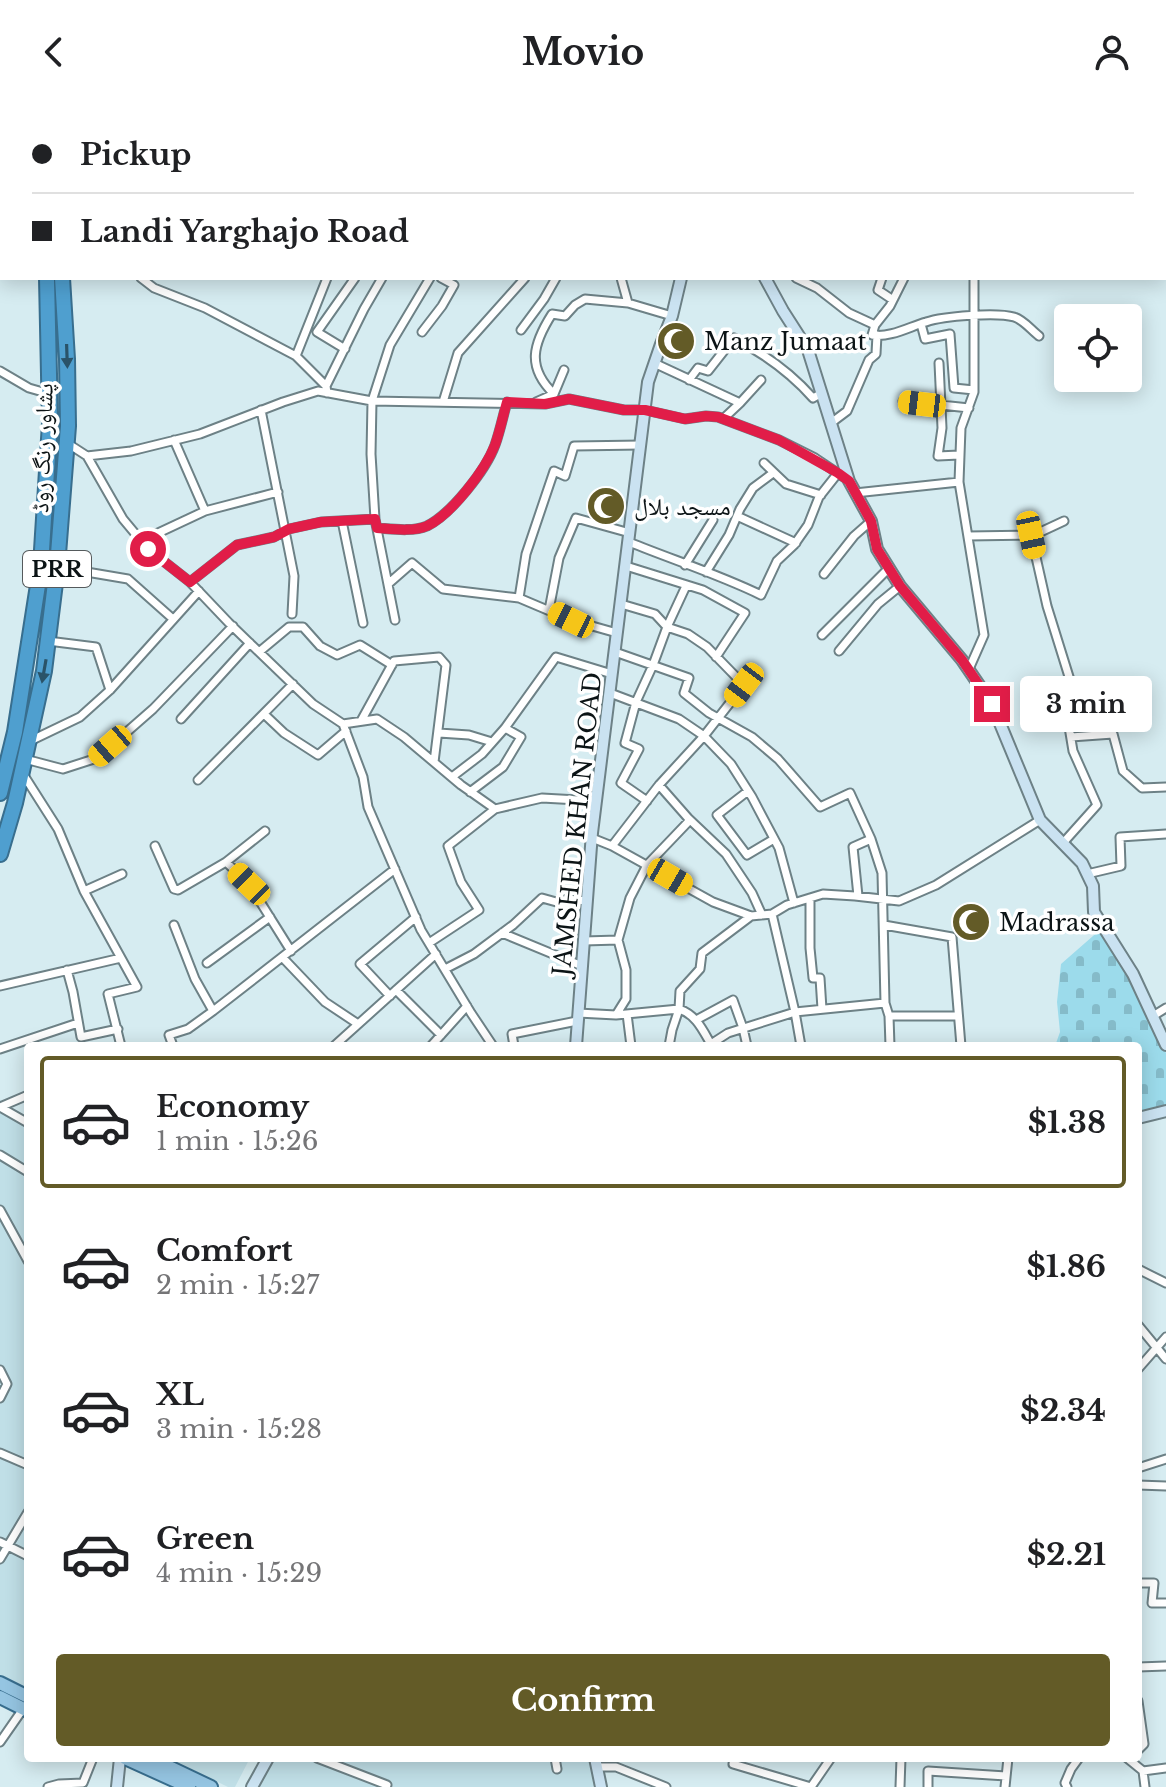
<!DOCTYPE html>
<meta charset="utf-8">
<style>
body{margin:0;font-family:"Libre Baskerville","Noto Naskh Arabic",serif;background:#f6f6f6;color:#202124;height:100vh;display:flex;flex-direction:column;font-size:30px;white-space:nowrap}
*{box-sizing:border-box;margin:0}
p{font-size:26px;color:#757577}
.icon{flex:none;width:44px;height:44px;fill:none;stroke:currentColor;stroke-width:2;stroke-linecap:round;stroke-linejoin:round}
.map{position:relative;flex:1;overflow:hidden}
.side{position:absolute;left:24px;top:938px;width:1118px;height:720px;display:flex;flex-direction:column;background:#fff;border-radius:8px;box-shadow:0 4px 20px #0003}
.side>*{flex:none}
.guide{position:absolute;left:0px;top:0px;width:1166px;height:176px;box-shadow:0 4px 20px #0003;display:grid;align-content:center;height:176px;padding:0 32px;background:#fff}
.tools{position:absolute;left:1054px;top:200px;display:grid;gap:16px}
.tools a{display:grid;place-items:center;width:88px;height:88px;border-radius:8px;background:#fff;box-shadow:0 4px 20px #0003;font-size:40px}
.end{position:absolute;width:36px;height:36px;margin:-18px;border:10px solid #e11d48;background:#fff;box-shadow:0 0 0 4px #fff}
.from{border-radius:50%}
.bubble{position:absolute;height:56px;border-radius:8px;background:#fff;box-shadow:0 4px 20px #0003;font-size:26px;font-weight:700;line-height:56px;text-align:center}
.car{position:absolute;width:24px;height:48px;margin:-24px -12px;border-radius:10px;box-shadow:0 0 6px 2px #0007;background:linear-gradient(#f5c518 24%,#345 0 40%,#f5c518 0 76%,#345 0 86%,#f5c518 0)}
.guide b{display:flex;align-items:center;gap:28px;height:76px;font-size:30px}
.guide b+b{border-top:2px solid #e0e0e0}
.guide i{width:20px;height:20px;background:#202124}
ul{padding:14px 0 0;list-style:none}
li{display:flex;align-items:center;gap:24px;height:132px;margin:0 16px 12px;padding:0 16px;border:4px solid transparent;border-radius:8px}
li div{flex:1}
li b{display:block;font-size:30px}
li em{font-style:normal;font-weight:700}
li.on{border-color:#635b27}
li>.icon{width:72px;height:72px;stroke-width:1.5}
.primary-button{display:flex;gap:16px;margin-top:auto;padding:16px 32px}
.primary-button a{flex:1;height:92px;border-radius:8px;background:#635b27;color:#fff;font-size:32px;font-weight:700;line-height:92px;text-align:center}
header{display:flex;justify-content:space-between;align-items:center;height:104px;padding:0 32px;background:#fff;font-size:36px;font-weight:700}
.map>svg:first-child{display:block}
.built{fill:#c0dfe7}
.cemetery{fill:url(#cemetery-stones)}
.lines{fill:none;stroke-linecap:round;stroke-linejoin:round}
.street-casing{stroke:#6d8186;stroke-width:11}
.secondary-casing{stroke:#6d8186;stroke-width:14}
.primary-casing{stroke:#386e8e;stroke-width:16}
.highway-casing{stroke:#386e8e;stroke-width:18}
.street{stroke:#fff;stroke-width:7}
.secondary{stroke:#cae2f1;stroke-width:10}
.primary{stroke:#95c5e2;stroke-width:12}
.highway{stroke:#4f9fcf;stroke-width:14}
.oneway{fill:#2a5369}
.route{stroke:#e11d48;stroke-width:10}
.labels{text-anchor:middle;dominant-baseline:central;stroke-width:7;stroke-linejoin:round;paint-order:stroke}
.shield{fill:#fff;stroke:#555a5c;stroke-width:2}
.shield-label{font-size:22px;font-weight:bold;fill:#0c1416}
.poi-label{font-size:24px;fill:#0c1416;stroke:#fff;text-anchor:start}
.street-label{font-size:24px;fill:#0c1416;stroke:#fff}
</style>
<header><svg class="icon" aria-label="back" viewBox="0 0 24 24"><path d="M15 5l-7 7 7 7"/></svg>Movio<svg class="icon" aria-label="person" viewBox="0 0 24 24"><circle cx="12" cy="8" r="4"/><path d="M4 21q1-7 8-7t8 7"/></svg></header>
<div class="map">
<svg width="1166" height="1683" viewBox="0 0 1166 1683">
<defs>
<pattern id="cemetery-stones" width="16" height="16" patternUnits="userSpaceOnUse" patternTransform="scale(2)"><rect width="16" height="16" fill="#9cdbeb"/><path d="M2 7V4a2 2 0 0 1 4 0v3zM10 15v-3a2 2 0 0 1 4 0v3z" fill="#85bbc9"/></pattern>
</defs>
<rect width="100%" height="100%" fill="#d6ecf1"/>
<path class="built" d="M0 996 28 1014V1585L0 1571Z
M169 1654H250L235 1683H228Z
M268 1654H595L600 1680 592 1683H252Z"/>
<path class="cemetery" d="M1101 825 1133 877 1166 949V1002L1138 1010V942H1055L1060 928 1057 898 1061 860Z"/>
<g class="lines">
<defs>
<path id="street" d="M405 0 409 2
M493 0 499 2
M511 0V2
M1006 0 1007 2
M1116 0 1117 2
M197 2 199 0
M296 2 298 0
M390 2 391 0
M541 2V0
M781 2 782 0
M823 2 824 0
M865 2V0
M950 2 951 0
M1072 2 1075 0
M1164 3H1166
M1164 47H1166
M1164 131H1166
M141 174 154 184 205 204 296 252 326 282 327 289
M621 174 628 199
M796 174 817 184 849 209 875 221
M882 174 878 186 893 196
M904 174 890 202 875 221 872 231C890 234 909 223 926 218 944 212 997 208 1014 213 1024 216 1031 226 1039 232
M921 220 925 235 950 230 954 284 974 286
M521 226 544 195 556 174
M422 228 442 202 454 181 441 174
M345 245 317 228 355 174
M296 252 327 174
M654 259 740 299 723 315
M939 259 942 324 938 352 959 351
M0 267 29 284 50 290
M689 276 698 264 708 267 734 234C763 249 791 269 813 294L822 289
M326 282 364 205 382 174
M554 290C526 263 533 240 552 210L565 212 575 201 585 195 628 199 672 212
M903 297 969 304
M443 298 458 249 525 174
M536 298 554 290 564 266
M740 299 761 276
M261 306 294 472 292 510
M831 319 847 307 869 256 876 250 877 231
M174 336 205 407
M67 339 87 352 131 347 200 330 283 298 318 287 372 297 545 300 569 295 624 306H645L685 315 706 312 718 313 779 336 815 354 848 376
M87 352 123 415 148 445 190 478 229 519 313 600 343 620 363 673 368 703 421 826 471 909 493 942
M764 359 786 380 821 391
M855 389 959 378
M737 412 796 439
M342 417 363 519
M377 424C392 425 413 428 427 422 451 410 486 366 495 341 500 327 503 312 507 298
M1031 431 1047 502 1075 592 1068 617 1073 647 1097 701 1063 739
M968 432 1034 431 1064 417
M141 437 205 407 278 388
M629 438C673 456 718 470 761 491L777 457 794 441 808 421 819 393 838 369
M685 461 713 416
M626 462 703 486 745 509 716 553
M57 463 128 475 173 515
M706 468 729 431 740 405 753 384 773 369
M824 470 854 432 871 417
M190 478 237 441 274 433 289 425 321 418 375 415
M388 480 412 459 443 485 519 494 571 516 617 529
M519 494 526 450 554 367 565 372 574 342 641 341
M549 506 559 454 576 414 630 429
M395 516 375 415 371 350 372 297 390 241 430 174
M822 531 889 464
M48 537 96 543 110 586
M839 547 878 500 900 482
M259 548 289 523H303L320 542 337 551 360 541 392 561
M615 548 689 574 684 589 709 609 752 633 778 655 820 703 850 689 871 735 882 769 885 899 889 912 890 942
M969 565 984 531 959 378 961 324 974 288V174
M610 589 679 615 704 632 731 660 752 693 779 744 794 799
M264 610 284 629 318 651 346 627
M181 615 250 539
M361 617 394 557 439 553 446 561 434 658
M343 620 377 615 404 633 461 681 495 705 542 694 596 697
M439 629 469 631 492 638
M1071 633 1113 630 1123 667 1142 684 1166 683
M30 637 80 613 110 586 199 487
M25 655 63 665 97 654 153 605 233 522
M23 670 58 725 84 787 122 770
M452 673 482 650 505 624 556 553 612 570
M198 676 293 580
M659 681 688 714 726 750 752 789 762 811
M748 687 717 711 747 751 774 735
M470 688 503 663 521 633 505 624
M647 697 621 679 639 645 625 639 636 598 653 561 667 523 686 482
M592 734 612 742 713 798 751 812 772 810 787 801 823 790 855 792 899 797 936 781 1040 716
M155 742 174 785 178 786 226 758 265 727
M612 742 659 681 704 632 744 581 707 543 688 530 667 523 655 510 621 500
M226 758 249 780 291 847
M1087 770 1121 762 1120 733 1166 730
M84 787 137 883 108 890 121 942
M858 792 853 743 871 735
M810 794V844L813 874H820L822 905
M772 810 795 908 801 942
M174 821 195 875 213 907
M884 821 952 833 961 942
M502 829 582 862
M618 836 630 794 647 761 690 716
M429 839 479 806 461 778 448 742 495 705
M283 854 325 898 358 920
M207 859 270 813
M445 865 474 850 513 821 542 794 560 799 567 795 587 797
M67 866 73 888 81 933 118 925
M0 882 121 854
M396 886 441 931
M390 892 360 860 416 813
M578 909 616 911 626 895V866L618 836 584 837
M627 910 631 942
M616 911 679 905C697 911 703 927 712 942
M889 912H958
M1153 912 1166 904
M696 916 733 896 743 924 747 942
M711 940 728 929 795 908 885 899
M173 942 169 931 188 925 213 907 395 765
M334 942 436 850
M431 942 467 902
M514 942 512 930 577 917
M669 942 672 926 679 905 680 887 700 865 702 849 751 812
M0 945 78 919
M0 1003 28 1019
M0 1003 28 991
M0 1051 28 1068
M0 1106 28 1157
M1138 1165 1166 1179
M1138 1221 1166 1255
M1138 1265 1166 1233
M0 1266 7 1280 0 1294
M0 1349 28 1361
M1138 1364 1166 1355
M1138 1381 1166 1382
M0 1438 28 1452
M0 1455 28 1408
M1138 1479H1154L1152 1499H1166
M1138 1563 1166 1562
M1138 1597 1144 1640 1138 1646
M0 1638 23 1605
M317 1654 387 1681 386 1683
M555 1654 557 1665
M734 1654 733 1660 811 1683 831 1654
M1127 1654 1143 1667 1145 1683
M597 1663H616L666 1683
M1143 1667 1166 1664
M48 1683 59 1680 83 1679 93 1654
M900 1683 901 1654
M928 1683V1667L1006 1672
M1005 1683 1008 1654
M1067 1683 1065 1679 1071 1665 1079 1654"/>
<path id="secondary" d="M688 0V2
M765 174 783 207 808 246 849 377 871 417 877 445 900 482 962 556 992 600 1040 716 1082 759 1093 782 1094 808 1133 870 1166 941
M576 942 592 729 648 278 661 240 672 212 681 174
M1138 1014 1166 1007
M595 1654 601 1683
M117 1683 120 1654
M252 1683 268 1654"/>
<path id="primary" d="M0 1579 28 1593
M0 1593 28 1607
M125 1654 189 1683
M150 1654 211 1683"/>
<path id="highway" d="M38 0V2
M53 0V2
M0 689 15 628 41 462 50 319 47 174
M0 750 15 699 44 567 57 463 68 322 67 255 62 174"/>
</defs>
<use href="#street" class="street-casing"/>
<use href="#secondary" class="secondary-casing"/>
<use href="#primary" class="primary-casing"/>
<use href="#highway" class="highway-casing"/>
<use href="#street" class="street"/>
<use href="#secondary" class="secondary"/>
<use href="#primary" class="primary"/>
<use href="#highway" class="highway"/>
</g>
<defs><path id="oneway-solid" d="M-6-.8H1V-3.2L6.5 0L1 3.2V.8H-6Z" transform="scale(2)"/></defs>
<g class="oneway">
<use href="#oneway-solid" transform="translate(67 252) rotate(88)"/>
<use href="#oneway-solid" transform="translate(44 567) rotate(100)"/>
</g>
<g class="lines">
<path class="route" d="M148 445 190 478 237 441 274 433 289 425 321 418 375 415 377 424C392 425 413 428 427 422 452 410 485 366 495 341 500 327 503 312 507 298L545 300 569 295 624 306H645L685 315 706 312 718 313 779 336 838 369 849 377 871 417 877 445 900 482 962 556 992 600"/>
</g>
<defs>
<symbol id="mosque-disc" viewBox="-11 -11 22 22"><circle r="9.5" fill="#635b27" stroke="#fff"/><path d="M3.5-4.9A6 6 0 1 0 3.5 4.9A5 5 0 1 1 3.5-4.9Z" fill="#fff"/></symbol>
</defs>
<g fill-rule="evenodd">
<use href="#mosque-disc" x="654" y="215" width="44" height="44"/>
<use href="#mosque-disc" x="584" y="380" width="44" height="44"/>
<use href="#mosque-disc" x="949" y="796" width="44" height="44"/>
</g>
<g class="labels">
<rect class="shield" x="23" y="447" width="68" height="36" rx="6"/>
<g class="shield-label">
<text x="57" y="465">PRR</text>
</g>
<g class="poi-label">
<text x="704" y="237">Manz Jumaat</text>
<text x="634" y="402">مسجد بلال</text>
<text x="999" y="818">Madrassa</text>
</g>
<g class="street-label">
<text transform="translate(42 344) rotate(-88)">پشاور رنگ روڈ</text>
<text transform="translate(577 720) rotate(-84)">JAMSHED KHAN ROAD</text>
</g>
</g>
</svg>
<div class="tools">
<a><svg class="icon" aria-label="locate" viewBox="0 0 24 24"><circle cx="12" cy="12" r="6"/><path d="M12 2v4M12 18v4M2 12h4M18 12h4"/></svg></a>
</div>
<i class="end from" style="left:148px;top:445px"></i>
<i class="end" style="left:992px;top:600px"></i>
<div class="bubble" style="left:1020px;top:572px;width:132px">3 min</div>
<i class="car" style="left:922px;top:300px;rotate:277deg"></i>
<i class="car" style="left:1031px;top:431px;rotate:168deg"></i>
<i class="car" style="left:571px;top:516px;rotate:296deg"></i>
<i class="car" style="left:744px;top:581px;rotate:217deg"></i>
<i class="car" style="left:110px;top:642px;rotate:229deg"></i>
<i class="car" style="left:670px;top:773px;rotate:120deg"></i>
<i class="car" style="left:249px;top:780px;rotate:314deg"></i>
<div class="guide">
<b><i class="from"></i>Pickup</b>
<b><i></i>Landi Yarghajo Road</b>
</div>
<section class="side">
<ul>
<li class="on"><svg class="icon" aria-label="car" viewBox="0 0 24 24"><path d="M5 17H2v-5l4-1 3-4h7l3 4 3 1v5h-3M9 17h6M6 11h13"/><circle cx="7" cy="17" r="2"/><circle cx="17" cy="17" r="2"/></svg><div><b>Economy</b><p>1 min · 15:26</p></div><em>$1.38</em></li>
<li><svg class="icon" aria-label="car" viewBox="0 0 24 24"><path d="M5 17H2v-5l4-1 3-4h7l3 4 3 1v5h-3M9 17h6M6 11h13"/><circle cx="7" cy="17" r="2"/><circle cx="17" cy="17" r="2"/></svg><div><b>Comfort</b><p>2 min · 15:27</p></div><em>$1.86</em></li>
<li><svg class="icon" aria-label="car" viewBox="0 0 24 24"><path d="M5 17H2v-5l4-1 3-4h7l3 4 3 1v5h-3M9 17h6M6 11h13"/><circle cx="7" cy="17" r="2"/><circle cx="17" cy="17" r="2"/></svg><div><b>XL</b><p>3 min · 15:28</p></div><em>$2.34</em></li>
<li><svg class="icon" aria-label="car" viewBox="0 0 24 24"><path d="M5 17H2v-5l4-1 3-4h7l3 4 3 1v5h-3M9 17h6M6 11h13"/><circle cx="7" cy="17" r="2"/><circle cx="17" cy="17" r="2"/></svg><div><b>Green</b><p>4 min · 15:29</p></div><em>$2.21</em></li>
</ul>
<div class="primary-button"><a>Confirm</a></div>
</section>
</div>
